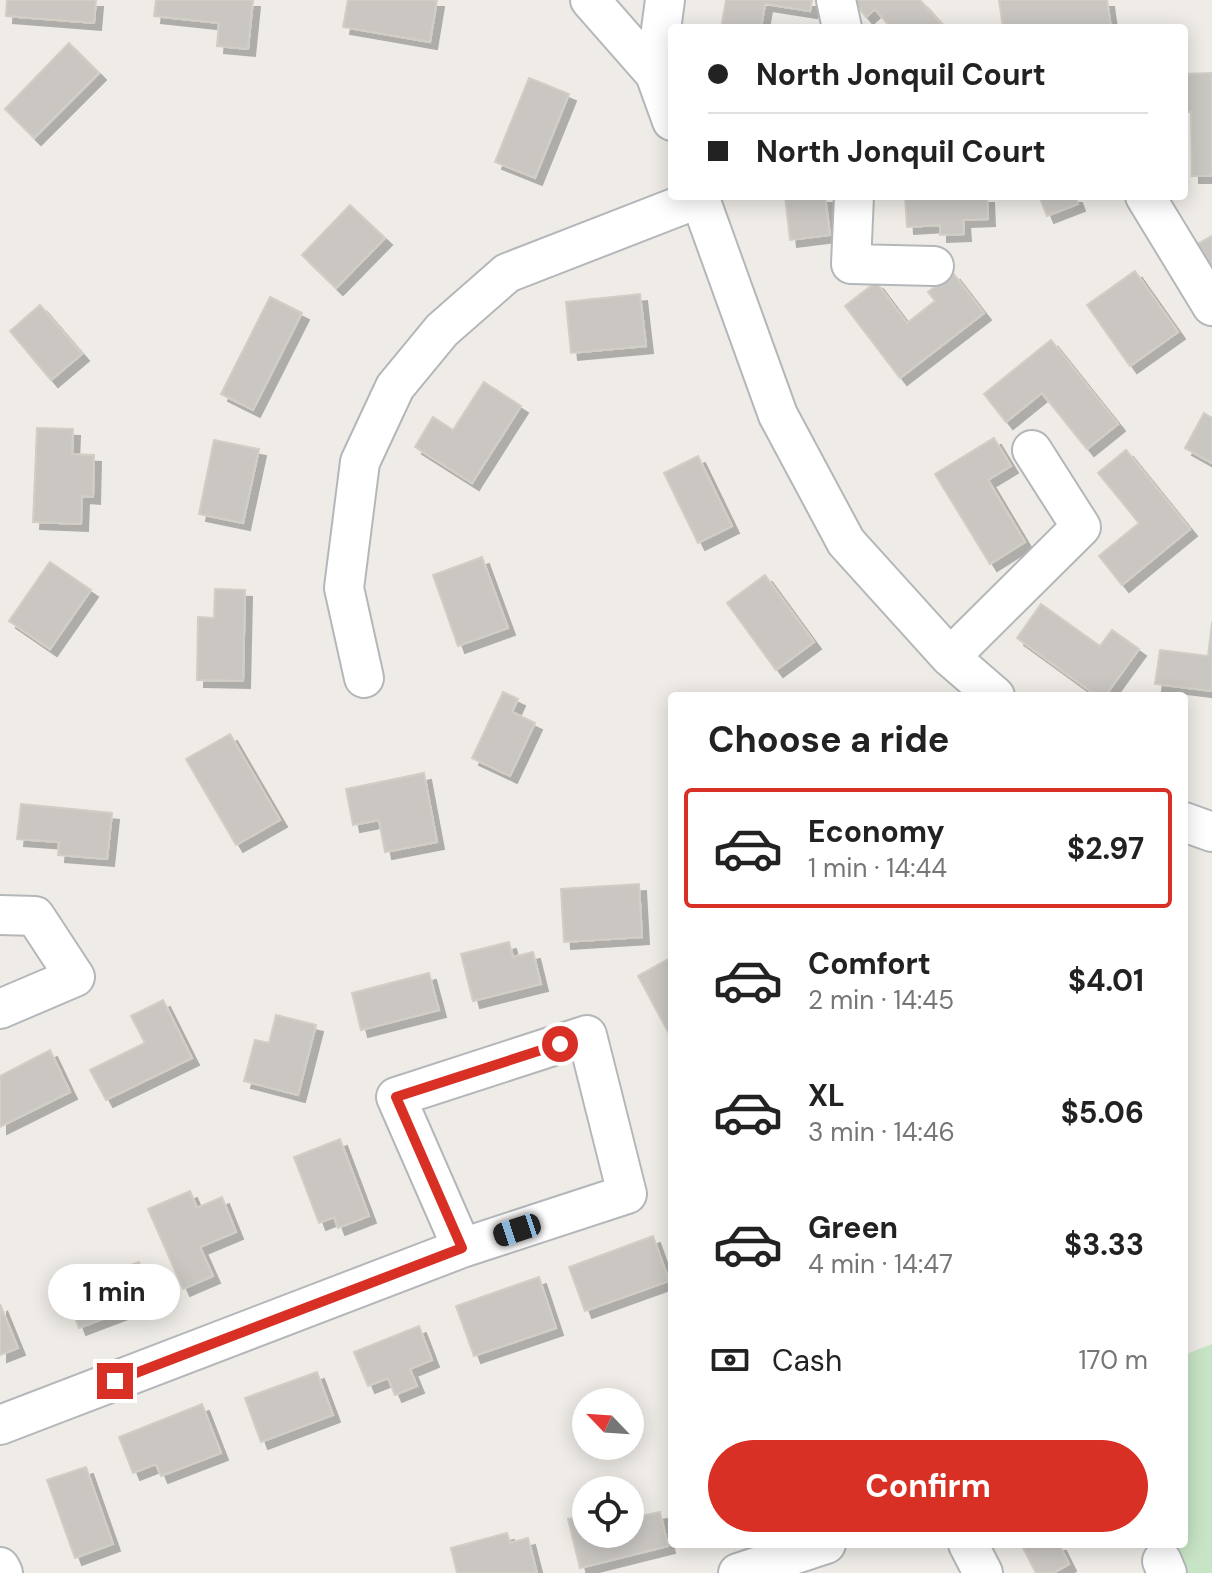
<!DOCTYPE html>
<meta charset="utf-8">
<style>
body{margin:0;font-family:"DM Sans",sans-serif;background:#f2f2f2;color:#222;height:100vh;display:flex;flex-direction:column;font-size:30px;white-space:nowrap}
*{box-sizing:border-box;margin:0}
p{font-size:26px;color:#767676}
.icon{flex:none;width:44px;height:44px;fill:none;stroke:currentColor;stroke-width:2;stroke-linecap:round;stroke-linejoin:round}
.map{position:relative;flex:1;overflow:hidden}
.sheet{position:absolute;left:668px;top:692px;width:520px;height:856px;display:flex;flex-direction:column;background:#fff;border-radius:8px;box-shadow:0 4px 20px #0003}
.sheet>*{flex:none}
.guide{position:absolute;left:668px;top:24px;width:520px;height:176px;border-radius:8px;box-shadow:0 4px 20px #0003;display:grid;align-content:center;height:176px;padding:0 40px;background:#fff}
.needle{width:52px;rotate:295deg}
.buttons{position:absolute;left:572px;top:1388px;display:grid;gap:16px}
.buttons a{display:grid;place-items:center;width:72px;height:72px;border-radius:50%;background:#fff;box-shadow:0 4px 20px #0003;font-size:40px}
.end{position:absolute;width:36px;height:36px;margin:-18px;border:10px solid #d93025;background:#fff;box-shadow:0 0 0 4px #fff}
.from{border-radius:50%}
.bubble{position:absolute;height:56px;border-radius:28px;background:#fff;box-shadow:0 4px 20px #0003;font-size:26px;font-weight:700;line-height:56px;text-align:center}
.car{position:absolute;width:24px;height:48px;margin:-24px -12px;border-radius:10px;box-shadow:0 0 6px 2px #0007;background:linear-gradient(#222 24%,#8ab4d8 0 40%,#222 0 76%,#8ab4d8 0 86%,#222 0)}
.guide b{display:flex;align-items:center;gap:28px;height:76px;font-size:30px}
.guide b+b{border-top:2px solid #e0e0e0}
.guide i{width:20px;height:20px;background:#222}
ul{padding:0;list-style:none}
li{display:flex;align-items:center;gap:24px;height:120px;margin:0 16px 12px;padding:0 24px;border:4px solid transparent;border-radius:8px}
li div{flex:1}
li b{display:block;font-size:30px}
li em{font-style:normal;font-weight:700}
li.selected{border-color:#d93025}
li>.icon{width:72px;height:72px;stroke-width:1.5}
h2{padding:0 40px;font-size:36px;line-height:96px}
.pay{display:flex;align-items:center;gap:20px;height:88px;padding:0 40px;font-size:30px}
.pay p{margin-inline-start:auto}
.action{display:flex;gap:16px;margin-top:auto;padding:16px 40px}
.action a{flex:1;height:92px;border-radius:48px;background:#d93025;color:#fff;font-size:32px;font-weight:700;line-height:92px;text-align:center}
.map>svg:first-child{display:block}
.green{fill:#c8e4c6}
.building{fill:#cac7c3;stroke:#d3cec5;stroke-width:2;filter:url(#shadow)}
.lines{fill:none;stroke-linecap:round;stroke-linejoin:round}
.minor-casing{stroke:#b4b7ba;stroke-width:42}
.minor{stroke:#fff;stroke-width:38}
.route{stroke:#d93025;stroke-width:10}
</style>
<div class="map">
<svg width="1212" height="1573" viewBox="0 0 1212 1573">
<defs>
<filter id="shadow"><feDropShadow dx="7" dy="7" stdDeviation="0" flood-color="#0004"/></filter>
</defs>
<rect width="100%" height="100%" fill="#efece7"/>
<path class="green" d="M1212 1344V1573H1183L1168 1544H1184V1355Z"/>
<path class="building" d="M7 0H96L94 23 6 16Z
M156 0H253L248 49 217 46 219 23 154 16Z
M348 0H437L430 42 343 27Z
M726 0H812L810 11 765 4 761 28H721Z
M852 0H920L945 28H891L875 9 866 17Z
M999 0H1107L1111 28H1003Z
M69 43 99 73 34 138 5 109Z
M1212 73V176H1192L1191 112H1184V74Z
M529 78 569 94 535 178 495 162Z
M785 196H825L830 235 790 240Z
M905 196H987L988 219 963 220 964 234 940 235V225L907 227Z
M1039 196H1075L1078 204 1047 216Z
M350 205 385 238 336 288 302 255Z
M1212 236V278L1194 246Z
M1135 271 1178 332 1130 366 1087 305Z
M953 273 984 313 900 378 845 306 876 282 907 323 935 301 928 292Z
M640 294 646 346 571 353 566 302Z
M270 297 302 313 253 410 221 394Z
M40 305 82 354 51 380 10 331Z
M1051 340 1118 424 1087 449 1042 393 1006 422 984 394Z
M484 382 521 406 472 483 415 447 433 417 453 430Z
M1204 413 1212 418V463L1185 448Z
M37 428 73 429 72 454 94 455 93 497 82 496 81 524 33 522Z
M994 438 1011 466 988 480 1025 542 990 564 935 474Z
M214 440 259 449 243 523 199 514Z
M1126 450 1190 529 1122 585 1099 556 1139 523 1098 473Z
M698 456 732 526 698 543 664 473Z
M482 557 508 628 458 646 433 575Z
M50 562 91 590 50 649 9 621Z
M765 575 814 642 776 670 727 603Z
M215 589 245 590 243 681 197 680 198 617 214 618Z
M1041 604 1100 646 1112 630 1139 649 1105 696H1097L1017 638Z
M1212 622V691L1155 684 1160 650 1208 656Z
M503 692 518 699 512 712 535 723 510 776 472 758Z
M230 734 280 820 236 845 186 759Z
M424 773 437 842 385 852 379 820 353 825 346 789Z
M21 804 112 813 107 859 58 855 59 842 17 839Z
M639 884 642 937 564 942 561 889Z
M509 942 513 957 533 952 541 984 473 1001 461 954Z
M672 957V1039L638 976Z
M429 973 439 1010 361 1030 352 993Z
M163 1000 192 1058 106 1100 90 1070 145 1043 131 1016Z
M276 1015 316 1025 298 1095 244 1081 255 1040 269 1043Z
M50 1050 70 1092 0 1127V1076Z
M340 1139 369 1216 338 1228 334 1217 319 1223 294 1157Z
M190 1191 197 1208 222 1197 236 1232 200 1247 213 1276 183 1289 148 1209Z
M653 1236 669 1281 585 1311 569 1267Z
M139 1262 153 1300 79 1328 65 1290Z
M539 1277 556 1328 474 1356 456 1306Z
M0 1304 18 1348 0 1355Z
M419 1326 432 1360 410 1369 417 1386 395 1395 388 1378 368 1386 354 1352Z
M317 1372 333 1415 261 1442 245 1398Z
M202 1404 221 1453 161 1476 156 1464 133 1473 119 1437Z
M86 1467 113 1544 75 1558 47 1480Z
M630 1505 633 1518 660 1512 668 1546 580 1568 568 1519 586 1515V1534H630Z
M507 1533 510 1543 528 1538 537 1573H457L451 1548Z
M1021 1544H1059L1069 1564 1053 1573H1036Z"/>
<g class="lines">
<defs>
<path id="minor" d="M590 0 655 74 672 121
M836 0 842 28
M655 74 665 0
M699 196 778 415 846 542 950 657 995 696
M854 196 851 264 934 266
M1145 196 1212 306
M950 657 1081 527 1032 450
M364 678 344 588 360 462 395 387 442 330 507 273 700 198
M1184 822 1212 832
M0 915 35 916 75 977 0 1009
M0 1425 462 1248 627 1194 587 1035 396 1097 462 1248
M968 1544 983 1573
M1162 1561 1167 1573
M0 1567 3 1573
M738 1573 826 1544"/>
</defs>
<use href="#minor" class="minor-casing"/>
<use href="#minor" class="minor"/>
</g>
<g class="lines">
<path class="route" d="M115 1381 462 1248 396 1097 560 1044"/>
</g>
</svg>
<div class="buttons">
<a><svg class="needle" viewBox="-14 -14 28 28"><path d="M0-13l5 13h-10z" fill="#e53935"/><path d="M0 13l5-13h-10z" fill="#767676"/></svg></a>
<a><svg class="icon" aria-label="locate" viewBox="0 0 24 24"><circle cx="12" cy="12" r="6"/><path d="M12 2v4M12 18v4M2 12h4M18 12h4"/></svg></a>
</div>
<i class="end from" style="left:560px;top:1044px"></i>
<i class="end" style="left:115px;top:1381px"></i>
<div class="bubble" style="left:48px;top:1264px;width:132px">1 min</div>
<i class="car" style="left:517px;top:1230px;rotate:252deg"></i>
<div class="guide">
<b><i class="from"></i>North Jonquil Court</b>
<b><i></i>North Jonquil Court</b>
</div>
<section class="sheet">
<h2>Choose a ride</h2>
<ul>
<li class="selected"><svg class="icon" aria-label="car" viewBox="0 0 24 24"><path d="M5 17H2v-5l4-1 3-4h7l3 4 3 1v5h-3M9 17h6M6 11h13"/><circle cx="7" cy="17" r="2"/><circle cx="17" cy="17" r="2"/></svg><div><b>Economy</b><p>1 min · 14:44</p></div><em>$2.97</em></li>
<li><svg class="icon" aria-label="car" viewBox="0 0 24 24"><path d="M5 17H2v-5l4-1 3-4h7l3 4 3 1v5h-3M9 17h6M6 11h13"/><circle cx="7" cy="17" r="2"/><circle cx="17" cy="17" r="2"/></svg><div><b>Comfort</b><p>2 min · 14:45</p></div><em>$4.01</em></li>
<li><svg class="icon" aria-label="car" viewBox="0 0 24 24"><path d="M5 17H2v-5l4-1 3-4h7l3 4 3 1v5h-3M9 17h6M6 11h13"/><circle cx="7" cy="17" r="2"/><circle cx="17" cy="17" r="2"/></svg><div><b>XL</b><p>3 min · 14:46</p></div><em>$5.06</em></li>
<li><svg class="icon" aria-label="car" viewBox="0 0 24 24"><path d="M5 17H2v-5l4-1 3-4h7l3 4 3 1v5h-3M9 17h6M6 11h13"/><circle cx="7" cy="17" r="2"/><circle cx="17" cy="17" r="2"/></svg><div><b>Green</b><p>4 min · 14:47</p></div><em>$3.33</em></li>
</ul>
<div class="pay"><svg class="icon" aria-label="cash" viewBox="0 0 24 24"><path d="M3 7h18v10H3z"/><circle cx="12" cy="12" r="2"/></svg>Cash<p>170 m</p></div>
<div class="action"><a>Confirm</a></div>
</section>
</div>
